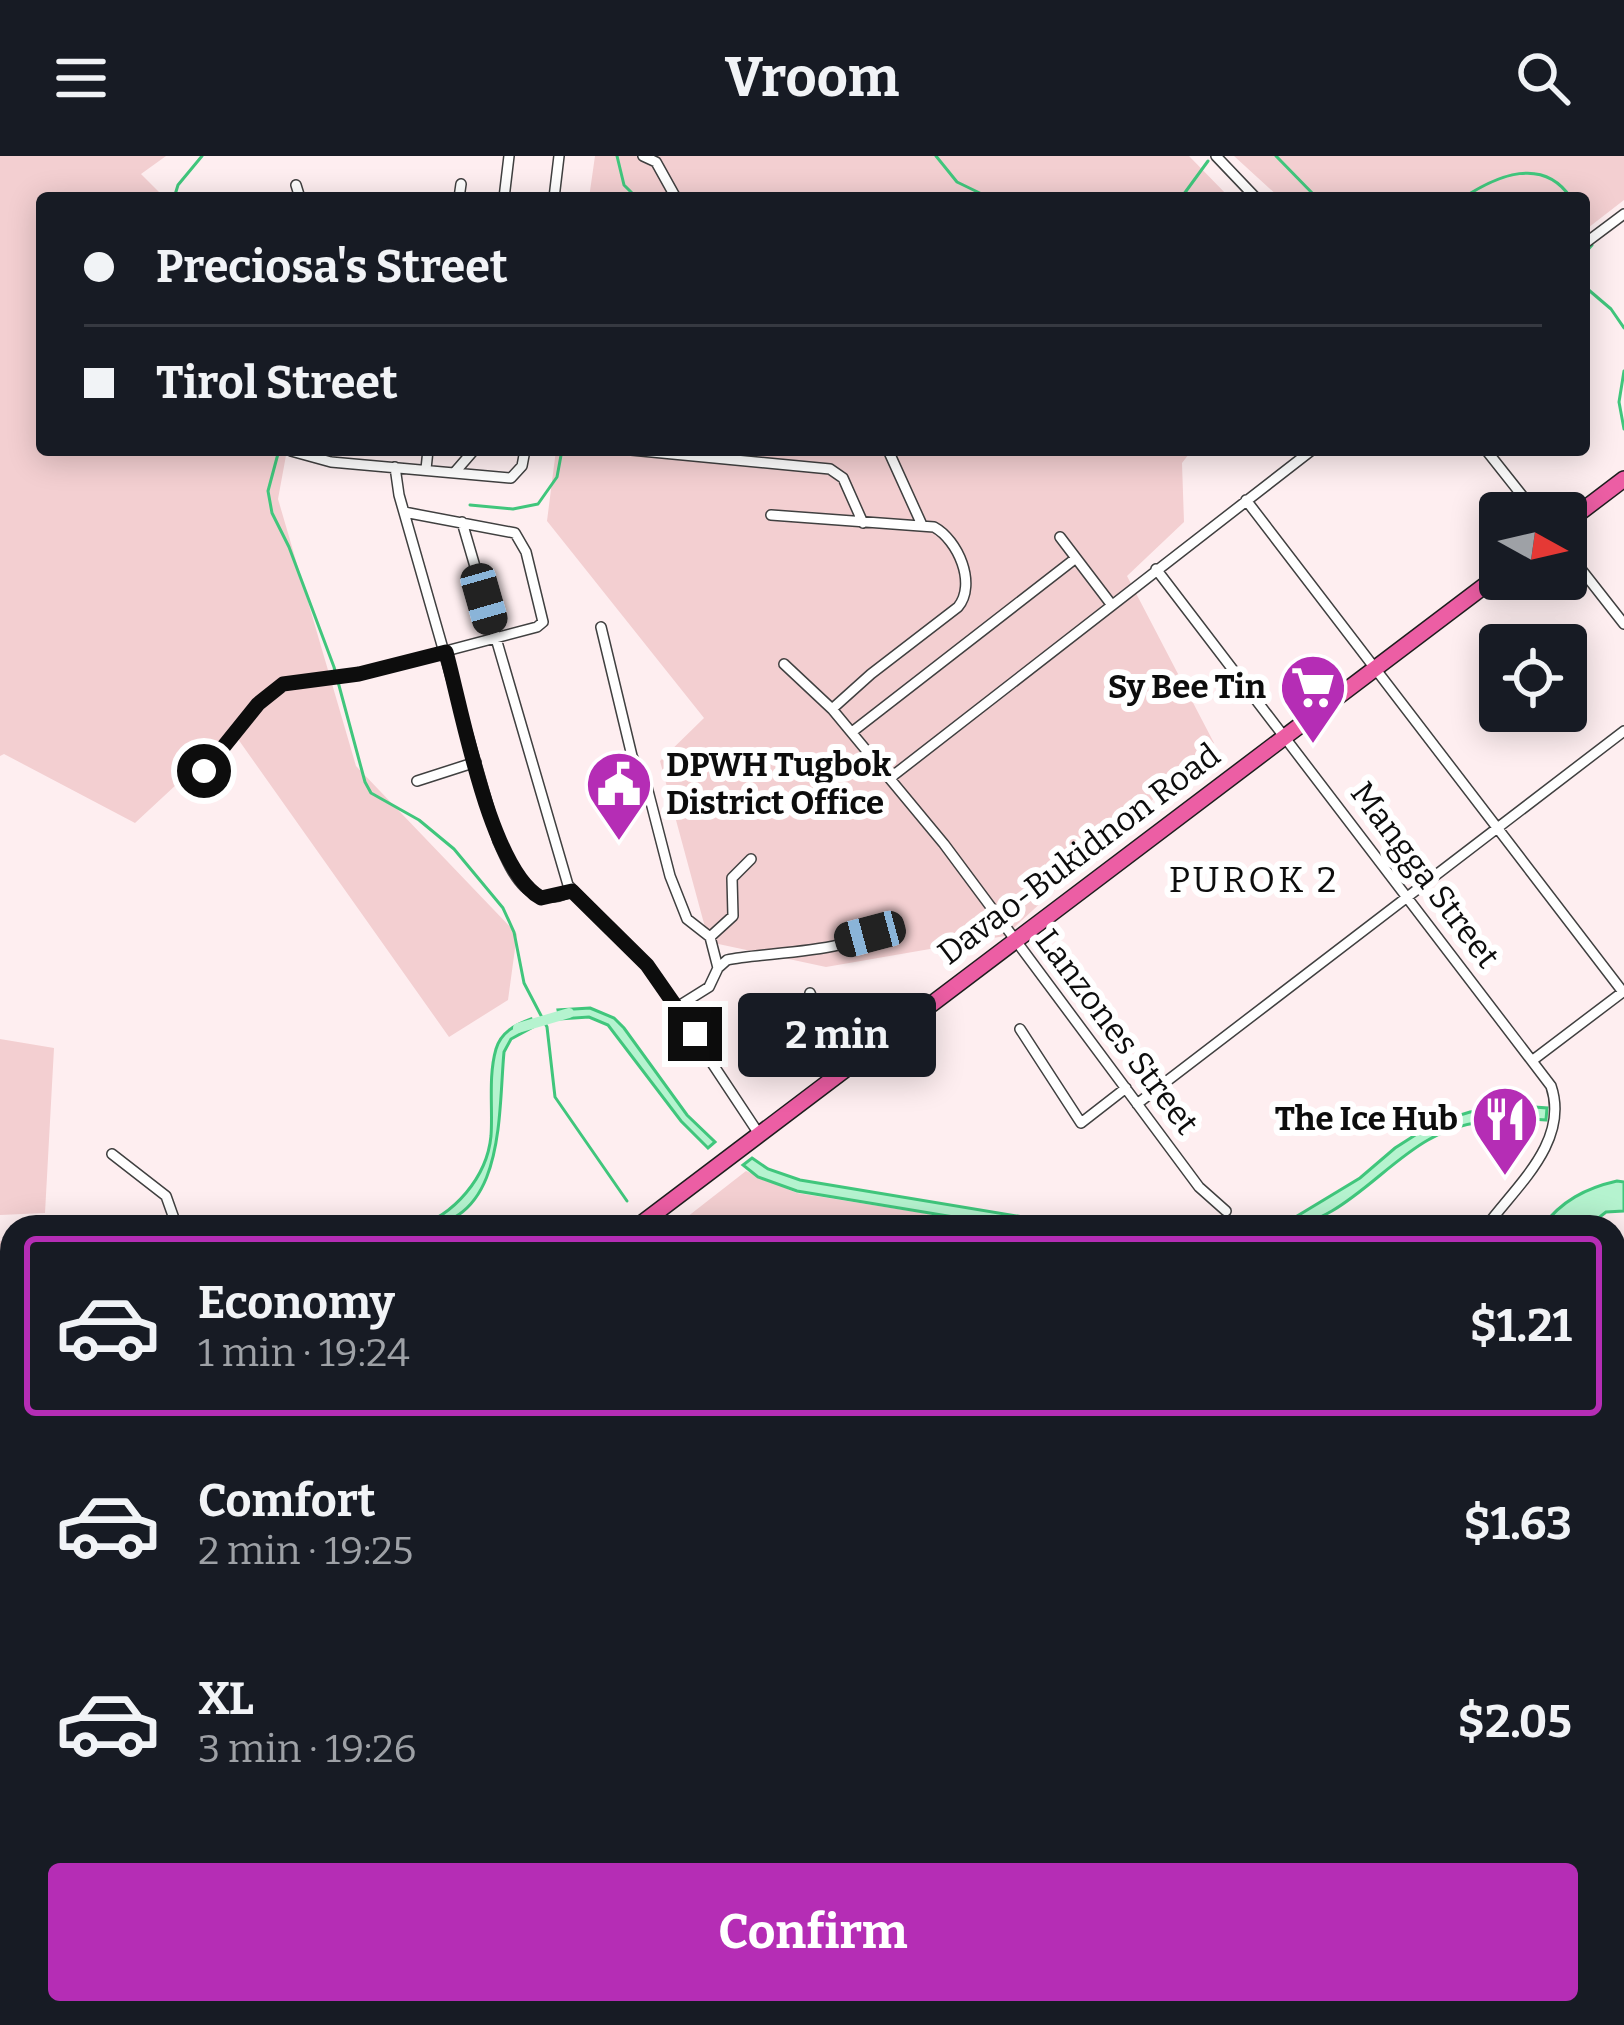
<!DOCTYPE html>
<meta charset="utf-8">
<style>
body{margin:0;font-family:Bitter,serif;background:#20242c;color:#f1f3f6;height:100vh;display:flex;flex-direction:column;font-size:45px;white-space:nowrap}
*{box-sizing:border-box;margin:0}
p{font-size:39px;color:#9ea1a6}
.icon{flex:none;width:66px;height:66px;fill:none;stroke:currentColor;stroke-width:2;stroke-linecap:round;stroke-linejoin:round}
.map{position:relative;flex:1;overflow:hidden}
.details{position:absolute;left:0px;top:1059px;width:1626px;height:810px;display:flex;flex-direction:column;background:#171b24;border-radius:36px 36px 0 0;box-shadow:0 6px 30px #0003}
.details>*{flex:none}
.banner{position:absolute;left:36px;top:36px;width:1554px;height:264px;border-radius:12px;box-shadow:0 6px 30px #0003;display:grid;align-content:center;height:264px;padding:0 48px;background:#171b24}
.needle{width:78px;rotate:98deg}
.buttons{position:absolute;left:1479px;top:336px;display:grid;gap:24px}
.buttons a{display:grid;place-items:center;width:108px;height:108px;border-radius:12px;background:#171b24;box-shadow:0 6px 30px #0003;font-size:60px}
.end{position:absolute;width:54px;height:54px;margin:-27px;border:15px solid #0d0d0d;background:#fff;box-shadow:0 0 0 6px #fff}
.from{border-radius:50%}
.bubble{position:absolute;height:84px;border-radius:12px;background:#171b24;box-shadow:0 6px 30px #0003;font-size:39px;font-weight:700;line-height:84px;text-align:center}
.car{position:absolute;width:36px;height:72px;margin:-36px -18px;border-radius:15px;box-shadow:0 0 9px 3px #0007;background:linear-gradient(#222 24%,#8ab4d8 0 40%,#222 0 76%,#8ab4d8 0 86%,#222 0)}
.banner b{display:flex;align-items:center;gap:42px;height:114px;font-size:45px}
.banner b+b{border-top:3px solid #363941}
.banner i{width:30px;height:30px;background:#f1f3f6}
ul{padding:21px 0 0;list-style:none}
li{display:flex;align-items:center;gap:36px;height:180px;margin:0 24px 18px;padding:0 24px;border:6px solid transparent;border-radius:12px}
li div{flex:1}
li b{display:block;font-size:45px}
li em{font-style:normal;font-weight:700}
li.active{border-color:#b52db5}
li>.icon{width:108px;height:108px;stroke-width:1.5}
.primary-button{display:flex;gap:24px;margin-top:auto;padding:24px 48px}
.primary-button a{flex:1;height:138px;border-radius:12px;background:#b52db5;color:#fff;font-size:48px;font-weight:700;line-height:138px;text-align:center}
header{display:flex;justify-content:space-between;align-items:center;height:156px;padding:0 48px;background:#171b24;font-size:54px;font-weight:700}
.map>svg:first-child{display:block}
.farmland{fill:#f3cfd1}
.water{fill:#b5f3cf;stroke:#40c67c;stroke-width:3}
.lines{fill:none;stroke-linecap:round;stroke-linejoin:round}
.stream{stroke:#40c67c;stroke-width:3}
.canal{stroke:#b5f3cf;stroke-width:10}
.minor-casing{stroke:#404040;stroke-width:12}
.highway-casing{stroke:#1e1e1e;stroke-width:18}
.minor{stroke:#fff;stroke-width:9}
.highway{stroke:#ec5ea4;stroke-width:15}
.route{stroke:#0d0d0d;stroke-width:15}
.labels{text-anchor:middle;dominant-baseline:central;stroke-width:12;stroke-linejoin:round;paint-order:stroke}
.poi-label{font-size:33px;font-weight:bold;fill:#0d0d0d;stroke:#fff;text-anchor:end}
.street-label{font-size:33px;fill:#0d0d0d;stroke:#fff}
.neighbourhood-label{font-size:36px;letter-spacing:3px;fill:#0d0d0d;stroke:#fff}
</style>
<header><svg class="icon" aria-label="menu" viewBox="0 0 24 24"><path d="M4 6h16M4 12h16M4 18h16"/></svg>Vroom<svg class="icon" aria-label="search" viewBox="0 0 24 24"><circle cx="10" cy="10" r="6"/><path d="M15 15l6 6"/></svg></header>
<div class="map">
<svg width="1624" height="1869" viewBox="0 0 1624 1869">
<rect width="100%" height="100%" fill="#feeef0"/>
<path class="farmland" d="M0 0H166L141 18 165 42H42V294H287L278 343 356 610 517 778 508 844 449 881 233 576 135 667 4 598 0 600Z
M595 0H1189L1230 42H589Z
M1234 0H1624V44L1584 75V42H1280Z
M556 294H1192L1182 307 1184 366 1127 420 1214 587 1005 780 826 811 709 786 660 605 704 562 547 365Z
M0 883 54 892 45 1057 0 1059Z
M746 1015 797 1037 935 1059 934 1071H691L687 1061Z
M12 1084V1468L0 1475V1085Z"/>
<path class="water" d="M590 852 614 862 624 872 687 959 715 986 708 992 681 965 608 869 589 861 560 863 558 854Z
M531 863 533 871 511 883 504 896C498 959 506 1071 415 1071 454 1060 487 1021 491 980 493 952 488 921 496 893 501 876 515 869 531 863Z
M1519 950 1547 952 1546 964C1506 961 1463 963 1428 984 1380 1011 1337 1071 1279 1071L1360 1022 1395 992 1434 967 1470 956Z
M752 1002 768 1013 800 1024 1083 1071H1014L797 1035 758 1021 743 1009Z
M1617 1025 1624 1026V1055L1606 1056 1587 1071H1542C1561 1045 1586 1032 1617 1025Z"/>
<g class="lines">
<path class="stream" d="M617 0 624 29 637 42
M936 0 957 26 990 42
M1276 0 1317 42
M174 42 178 29 202 0
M1181 42 1208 5
M1463 42C1498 19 1543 0 1571 42
M1584 66 1588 76
M1584 98 1592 89
M1584 130 1611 153 1624 172
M1624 215 1619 246 1624 273
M279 294 268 335 272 357 289 391 334 511 365 626 371 637 419 664 454 693 503 752 514 776 524 827 547 871 555 941 627 1045
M470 349 513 353 538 348 557 321 562 294
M1571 382 1576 389
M0 1266 12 1279
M0 1560 12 1550"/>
<path class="canal" d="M518 872 569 857"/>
<defs>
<path id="minor" d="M643 0 656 6 676 42
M1216 0 1256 42
M296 29 300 42
M459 42 461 28
M504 42 509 0
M554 42 559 0
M1584 88 1624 58
M631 294 830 313 843 322 863 367
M888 294 922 369
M1486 294 1536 357
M291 295 331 306 511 322 522 310 525 294
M395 311 399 339 498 685C513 719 529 756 572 735
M426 313 428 294
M455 316 474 294
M1246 344 1623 836
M771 359 934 371C958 384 977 428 958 451L871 518 832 553
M462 366 568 729 647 809 759 978
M1060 381 1111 448
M1566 394 1624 468
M1156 413 1551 930C1570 986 1515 1031 1486 1071
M601 471 632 600 647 631 670 720 687 763 710 781 718 812
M784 508 832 553 944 688 1199 1031 1226 1055
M852 576 1076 402
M890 622 1312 294
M417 625 476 606
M197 637 209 608 258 548 283 528 359 518 537 471 543 466 526 396 515 377 404 356
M710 781 733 760 732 722 751 703
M810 837 842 916
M677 851 709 831 718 812 727 804C766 795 862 799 887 764
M1020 873 1081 967 1126 932
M1533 904 1624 835
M1137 948 1624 575
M112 998 166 1040 177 1071
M1614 1122 1624 1127
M1614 1193 1624 1196
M1614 1336 1624 1303
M1614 1418 1624 1425
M1614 1461 1624 1468
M1614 1515 1624 1520
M1614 1710 1624 1641
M1614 1735 1624 1736
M1614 1778 1624 1779
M1614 1823 1624 1824
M1034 1857 1160 1869
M1305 1857 1309 1869
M1473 1857 1484 1869
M1546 1857 1556 1869
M1609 1857 1620 1869
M993 1869 995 1857
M1182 1869 1184 1857
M1227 1869 1229 1857
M1269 1869 1270 1857
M1352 1869 1354 1857
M1394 1869 1395 1857
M1444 1869 1446 1857"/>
<path id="highway" d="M1566 367 1624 323
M637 1071 1500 418
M0 1488 12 1482"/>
</defs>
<use href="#minor" class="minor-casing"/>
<use href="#highway" class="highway-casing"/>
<use href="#minor" class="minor"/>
<use href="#highway" class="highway"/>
</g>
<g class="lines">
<path class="route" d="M204 615 258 548 283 528 359 518 446 496C462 554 490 714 541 742L572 735 647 809 695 878"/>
</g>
<defs>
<symbol id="supermarket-pin" viewBox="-11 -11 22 30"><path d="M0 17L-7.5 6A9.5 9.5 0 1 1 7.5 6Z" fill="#b52db5" stroke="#fff"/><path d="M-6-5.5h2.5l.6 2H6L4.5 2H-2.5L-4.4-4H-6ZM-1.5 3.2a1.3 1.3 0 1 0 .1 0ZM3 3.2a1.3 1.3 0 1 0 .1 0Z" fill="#fff"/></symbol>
<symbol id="civic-pin" viewBox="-11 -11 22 30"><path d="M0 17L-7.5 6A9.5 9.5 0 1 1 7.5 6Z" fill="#b52db5" stroke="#fff"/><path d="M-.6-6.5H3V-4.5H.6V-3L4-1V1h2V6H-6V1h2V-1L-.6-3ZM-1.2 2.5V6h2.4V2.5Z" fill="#fff"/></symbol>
<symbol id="restaurant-pin" viewBox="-11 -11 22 30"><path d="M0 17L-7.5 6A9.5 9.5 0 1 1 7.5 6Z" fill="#b52db5" stroke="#fff"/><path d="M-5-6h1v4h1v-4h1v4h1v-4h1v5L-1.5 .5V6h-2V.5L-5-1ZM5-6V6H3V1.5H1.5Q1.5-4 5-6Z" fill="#fff"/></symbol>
</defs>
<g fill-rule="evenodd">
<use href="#supermarket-pin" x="1275" y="493" width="76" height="104"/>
<use href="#civic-pin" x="581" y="590" width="76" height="104"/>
<use href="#restaurant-pin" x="1467" y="925" width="76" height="104"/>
</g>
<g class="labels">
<g class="poi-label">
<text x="1266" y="531">Sy Bee Tin</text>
<text x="666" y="609" text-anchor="start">DPWH Tugbok<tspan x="666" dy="38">District Office</tspan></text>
<text x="1458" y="963">The Ice Hub</text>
</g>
<g class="street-label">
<text transform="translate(1079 698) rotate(-37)">Davao-Bukidnon Road</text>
<text transform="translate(1425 719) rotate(53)">Mangga Street</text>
<text transform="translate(1117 876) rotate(53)">Lanzones Street</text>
</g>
<g class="neighbourhood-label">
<text x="1254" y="724">PUROK 2</text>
</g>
</g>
</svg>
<div class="buttons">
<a><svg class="needle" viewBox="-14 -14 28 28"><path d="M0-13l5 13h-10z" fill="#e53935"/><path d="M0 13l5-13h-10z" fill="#9ea1a6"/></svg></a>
<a><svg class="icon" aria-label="locate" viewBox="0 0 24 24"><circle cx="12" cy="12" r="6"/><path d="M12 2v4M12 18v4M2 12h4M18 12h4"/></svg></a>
</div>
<i class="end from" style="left:204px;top:615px"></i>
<i class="end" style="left:695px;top:878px"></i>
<div class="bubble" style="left:738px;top:837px;width:198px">2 min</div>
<i class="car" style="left:484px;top:443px;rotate:164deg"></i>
<i class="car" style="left:870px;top:778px;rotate:255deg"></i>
<div class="banner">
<b><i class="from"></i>Preciosa's Street</b>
<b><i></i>Tirol Street</b>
</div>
<section class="details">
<ul>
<li class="active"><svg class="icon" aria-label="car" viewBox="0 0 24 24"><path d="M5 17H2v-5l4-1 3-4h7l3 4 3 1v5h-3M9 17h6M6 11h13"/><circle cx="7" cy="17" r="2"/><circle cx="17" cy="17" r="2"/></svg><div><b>Economy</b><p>1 min · 19:24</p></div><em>$1.21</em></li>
<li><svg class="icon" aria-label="car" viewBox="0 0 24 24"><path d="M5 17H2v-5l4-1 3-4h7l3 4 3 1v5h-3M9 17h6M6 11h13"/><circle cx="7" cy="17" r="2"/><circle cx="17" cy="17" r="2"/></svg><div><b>Comfort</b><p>2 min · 19:25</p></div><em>$1.63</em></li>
<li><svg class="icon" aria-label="car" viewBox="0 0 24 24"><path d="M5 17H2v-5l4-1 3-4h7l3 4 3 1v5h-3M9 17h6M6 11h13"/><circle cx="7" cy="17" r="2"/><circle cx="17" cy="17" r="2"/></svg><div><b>XL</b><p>3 min · 19:26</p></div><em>$2.05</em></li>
</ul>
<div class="primary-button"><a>Confirm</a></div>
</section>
</div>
